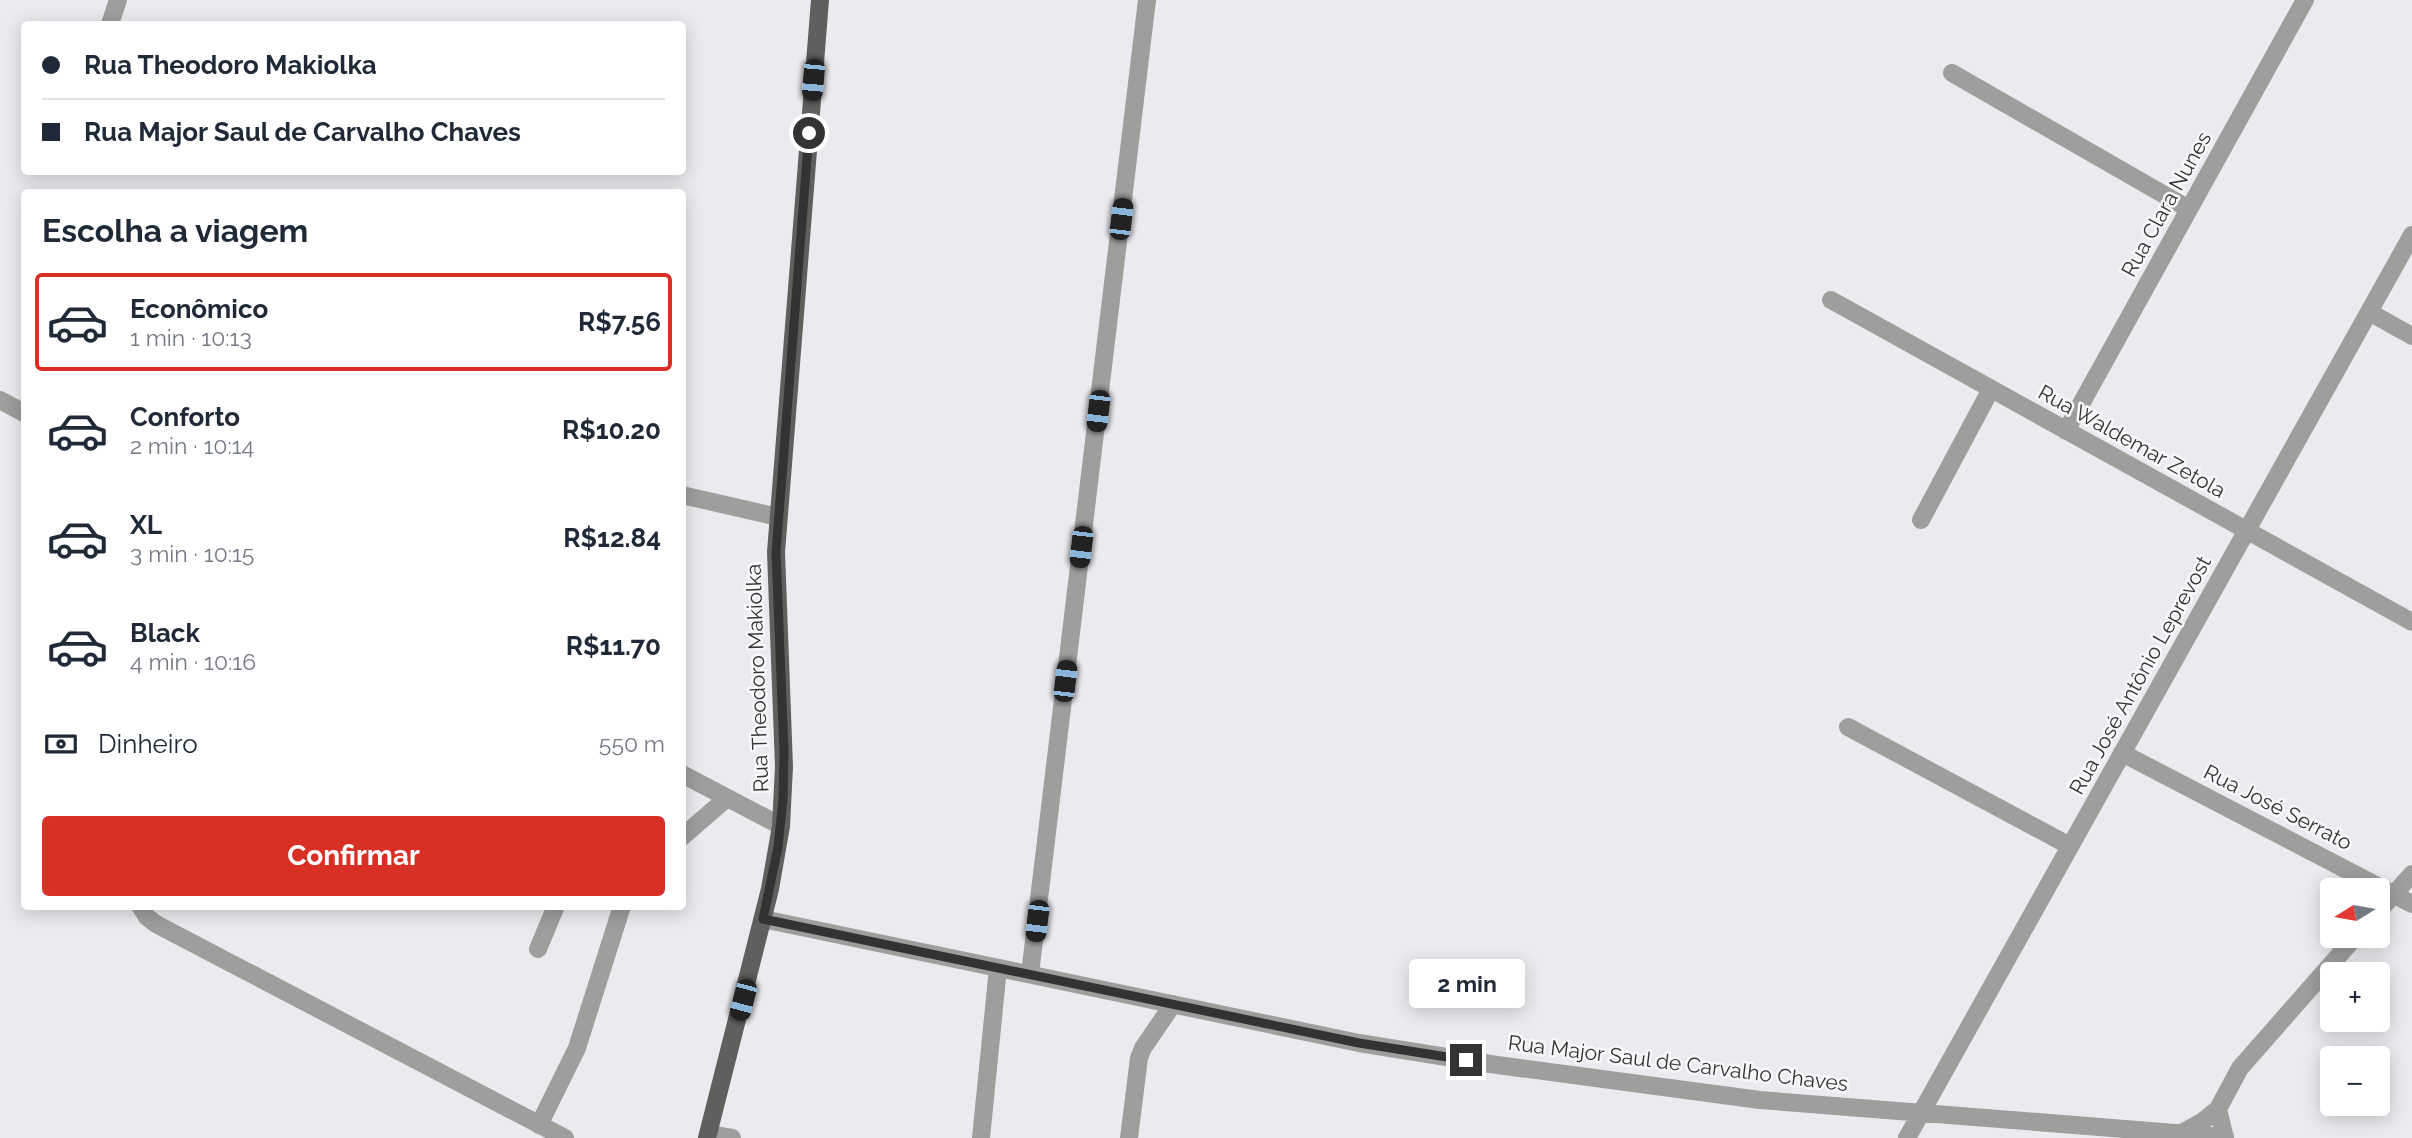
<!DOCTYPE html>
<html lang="pt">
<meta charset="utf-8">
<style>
body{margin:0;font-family:Raleway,sans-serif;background:#f6f6f7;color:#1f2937;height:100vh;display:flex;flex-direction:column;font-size:26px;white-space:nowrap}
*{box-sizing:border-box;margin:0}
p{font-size:23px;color:#747a83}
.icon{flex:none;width:38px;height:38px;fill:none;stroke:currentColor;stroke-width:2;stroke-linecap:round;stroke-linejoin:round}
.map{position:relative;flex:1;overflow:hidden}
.side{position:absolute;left:21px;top:189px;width:665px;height:721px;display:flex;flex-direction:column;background:#fff;border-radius:7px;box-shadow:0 4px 18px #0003}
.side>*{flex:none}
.hud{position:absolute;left:21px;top:21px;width:665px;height:154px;border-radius:7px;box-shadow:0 4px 18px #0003;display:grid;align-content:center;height:154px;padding:0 21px;background:#fff}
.needle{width:46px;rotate:259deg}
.controls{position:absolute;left:2320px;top:878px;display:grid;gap:14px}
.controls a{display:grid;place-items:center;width:70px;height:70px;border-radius:7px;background:#fff;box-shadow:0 4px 18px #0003;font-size:35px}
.end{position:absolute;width:32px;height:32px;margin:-16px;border:9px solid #333334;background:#fff;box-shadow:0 0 0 4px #fff}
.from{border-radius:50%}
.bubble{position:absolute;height:49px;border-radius:7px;background:#fff;box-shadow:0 4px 18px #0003;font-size:23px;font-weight:700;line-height:49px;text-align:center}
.car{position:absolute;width:21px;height:42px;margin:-21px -10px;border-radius:9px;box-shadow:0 0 5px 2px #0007;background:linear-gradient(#222 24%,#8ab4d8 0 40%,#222 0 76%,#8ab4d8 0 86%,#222 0)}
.hud b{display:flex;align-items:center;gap:24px;height:66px;font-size:26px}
.hud b+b{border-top:2px solid #e0e1e3}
.hud i{width:18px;height:18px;background:#1f2937}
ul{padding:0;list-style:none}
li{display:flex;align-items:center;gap:21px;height:98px;margin:0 14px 10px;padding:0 7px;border:4px solid transparent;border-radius:7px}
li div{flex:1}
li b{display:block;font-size:26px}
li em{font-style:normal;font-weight:700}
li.selected{border-color:#d93025}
li>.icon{width:63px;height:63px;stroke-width:1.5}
h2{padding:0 21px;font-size:32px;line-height:84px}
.pay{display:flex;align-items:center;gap:18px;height:77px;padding:0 21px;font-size:26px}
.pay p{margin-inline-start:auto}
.cta{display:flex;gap:14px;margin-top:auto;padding:14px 21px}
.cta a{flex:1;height:80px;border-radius:7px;background:#d93025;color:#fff;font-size:28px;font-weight:700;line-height:80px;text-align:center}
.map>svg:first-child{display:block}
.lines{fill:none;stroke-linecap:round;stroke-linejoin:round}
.minor{stroke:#9f9e9d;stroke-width:18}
.major{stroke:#615f5d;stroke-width:18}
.route{stroke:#333334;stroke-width:9}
.labels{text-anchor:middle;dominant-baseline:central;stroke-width:5;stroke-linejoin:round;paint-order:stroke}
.street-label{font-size:21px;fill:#333334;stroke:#f9f8fb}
</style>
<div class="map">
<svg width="2412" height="1138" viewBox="0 0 2412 1138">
<rect width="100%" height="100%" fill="#ebeaee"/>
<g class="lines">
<path class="minor" d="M110 24 118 0
M1952 73 2189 209
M1831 300 2412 622
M2369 312 2412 336
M0 400 24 413
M2066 431 2305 0
M682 495 778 517
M1921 520 1991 389
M1848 727 2070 846
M2122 753 2412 904
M682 774 781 826
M682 837 727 798
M140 906 147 917 156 924 565 1138
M2378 912 2412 874
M763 919 1359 1043 1490 1064 1760 1100 2225 1137
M538 949 556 906
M1030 974 1147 0
M539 1125 577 1048 622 906
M708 1134 732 1138
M2180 1134 2202 1122 2218 1109
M981 1138 998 968
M1129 1138 1139 1058 1143 1048 1173 1004
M1907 1138 2412 235
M2225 1138 2218 1109 2240 1068 2356 936"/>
<path class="major" d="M707 1138 770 889 781 826 784 767 776 552 820 0"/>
</g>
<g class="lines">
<path class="route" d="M809 133 776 552 784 752 783 799 778 847 763 919 1359 1043 1466 1060"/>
</g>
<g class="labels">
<g class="street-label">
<text transform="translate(2166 204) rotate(-61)">Rua Clara Nunes</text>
<text transform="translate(2132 441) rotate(29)">Rua Waldemar Zetola</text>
<text transform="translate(2140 675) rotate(-61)">Rua José Antônio Leprevost</text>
<text transform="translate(757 678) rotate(-92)">Rua Theodoro Makiolka</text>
<text transform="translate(2278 807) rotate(27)">Rua José Serrato</text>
<text transform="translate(1678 1063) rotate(7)">Rua Major Saul de Carvalho Chaves</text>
</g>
</g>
</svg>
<div class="controls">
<a><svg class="needle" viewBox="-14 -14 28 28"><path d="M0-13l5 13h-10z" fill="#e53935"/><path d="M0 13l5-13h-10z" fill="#747a83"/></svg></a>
<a>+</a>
<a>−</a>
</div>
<i class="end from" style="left:809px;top:133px"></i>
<i class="end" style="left:1466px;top:1060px"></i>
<div class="bubble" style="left:1409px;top:959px;width:116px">2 min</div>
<i class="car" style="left:813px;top:80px;rotate:185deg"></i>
<i class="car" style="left:1121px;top:219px;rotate:7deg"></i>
<i class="car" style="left:1098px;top:411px;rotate:187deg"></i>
<i class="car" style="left:1081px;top:547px;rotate:187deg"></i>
<i class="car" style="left:1065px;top:681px;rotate:7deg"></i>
<i class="car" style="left:1037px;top:921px;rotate:187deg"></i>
<i class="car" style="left:743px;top:1000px;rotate:195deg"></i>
<div class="hud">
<b><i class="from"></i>Rua Theodoro Makiolka</b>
<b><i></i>Rua Major Saul de Carvalho Chaves</b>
</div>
<section class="side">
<h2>Escolha a viagem</h2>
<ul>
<li class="selected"><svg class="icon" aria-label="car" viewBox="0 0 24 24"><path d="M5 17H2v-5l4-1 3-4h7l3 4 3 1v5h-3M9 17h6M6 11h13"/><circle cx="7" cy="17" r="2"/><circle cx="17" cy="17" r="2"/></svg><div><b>Econômico</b><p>1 min · 10:13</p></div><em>R$7.56</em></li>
<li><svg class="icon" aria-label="car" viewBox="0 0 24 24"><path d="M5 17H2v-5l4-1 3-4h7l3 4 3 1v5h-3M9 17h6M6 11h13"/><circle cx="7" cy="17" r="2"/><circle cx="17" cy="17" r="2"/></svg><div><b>Conforto</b><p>2 min · 10:14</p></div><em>R$10.20</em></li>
<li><svg class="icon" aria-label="car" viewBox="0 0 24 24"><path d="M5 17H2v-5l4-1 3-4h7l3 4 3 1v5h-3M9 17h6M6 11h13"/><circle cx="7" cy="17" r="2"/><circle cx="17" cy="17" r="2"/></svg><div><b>XL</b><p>3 min · 10:15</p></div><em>R$12.84</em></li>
<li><svg class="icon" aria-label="car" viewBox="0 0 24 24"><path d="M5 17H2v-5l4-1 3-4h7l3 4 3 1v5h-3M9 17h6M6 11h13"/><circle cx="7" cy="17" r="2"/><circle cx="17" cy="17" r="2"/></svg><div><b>Black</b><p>4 min · 10:16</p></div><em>R$11.70</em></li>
</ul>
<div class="pay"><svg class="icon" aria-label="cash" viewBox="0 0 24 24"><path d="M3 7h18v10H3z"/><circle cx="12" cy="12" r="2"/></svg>Dinheiro<p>550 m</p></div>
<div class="cta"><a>Confirmar</a></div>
</section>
</div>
